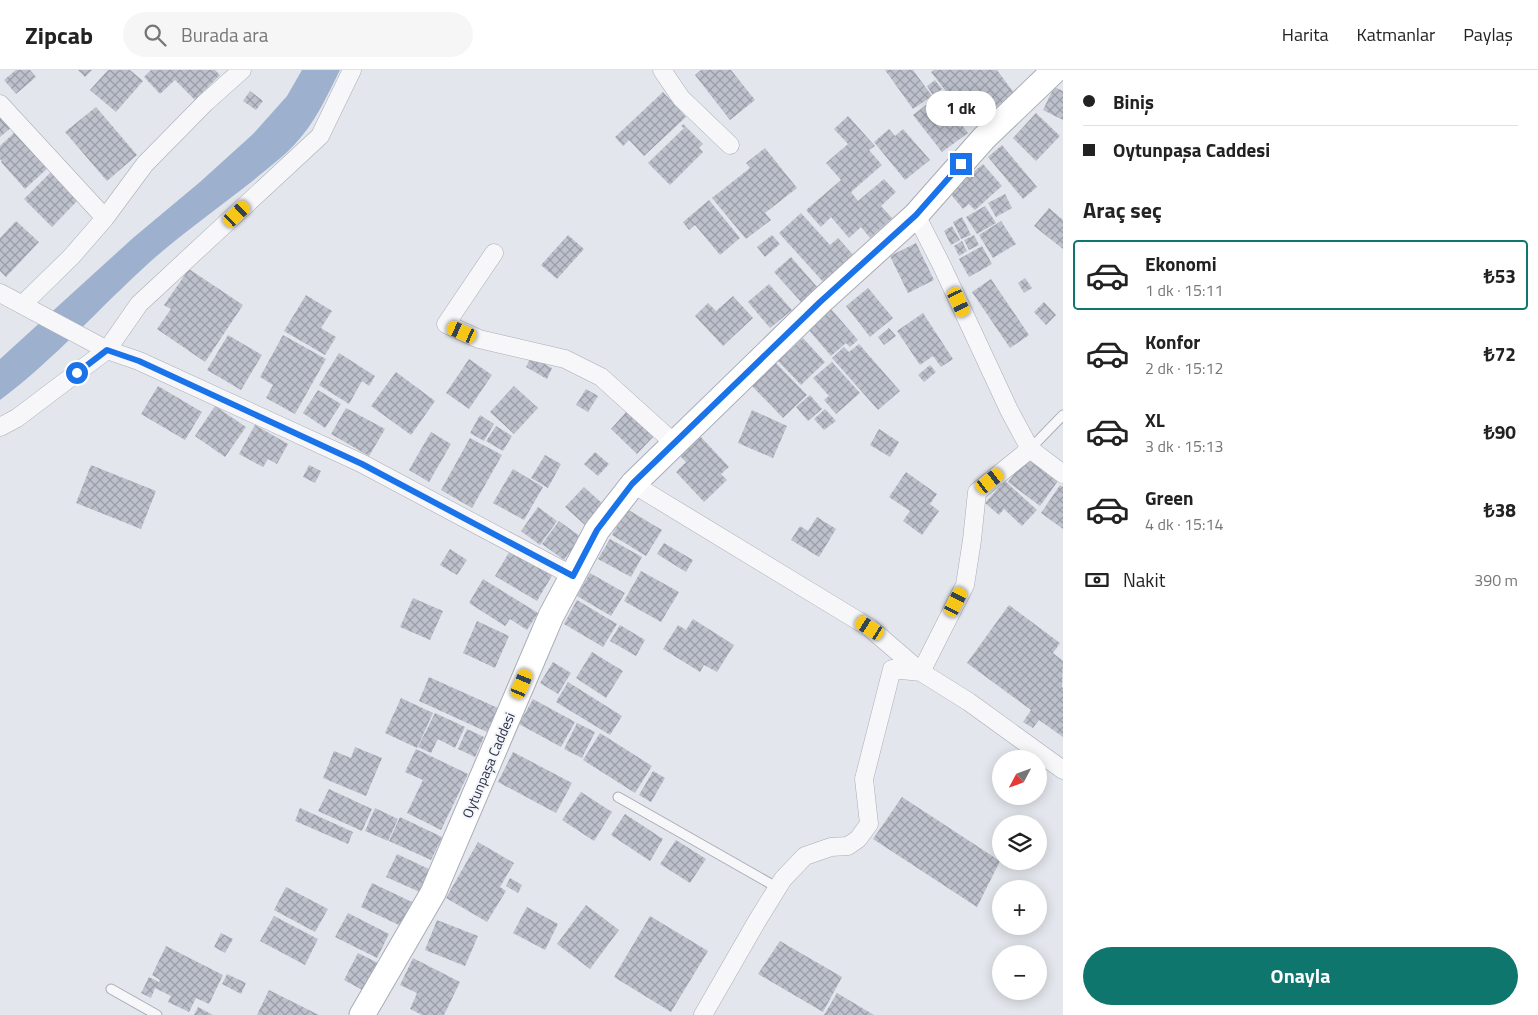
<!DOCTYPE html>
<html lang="tr">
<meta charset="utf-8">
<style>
body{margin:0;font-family:"Titillium Web",sans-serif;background:#f6f6f6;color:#222;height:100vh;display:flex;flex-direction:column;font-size:19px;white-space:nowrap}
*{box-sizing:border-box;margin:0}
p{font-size:16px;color:#767676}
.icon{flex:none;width:28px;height:28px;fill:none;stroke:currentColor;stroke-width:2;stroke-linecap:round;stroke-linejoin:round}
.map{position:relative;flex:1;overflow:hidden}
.side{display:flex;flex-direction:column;background:#fff;width:475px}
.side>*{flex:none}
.hud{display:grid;align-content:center;height:110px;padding:0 20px;background:#fff}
.needle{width:32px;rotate:229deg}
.tools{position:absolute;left:992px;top:680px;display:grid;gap:10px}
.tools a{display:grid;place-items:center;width:55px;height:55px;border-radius:50%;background:#fff;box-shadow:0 2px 12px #0003;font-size:25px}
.end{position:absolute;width:22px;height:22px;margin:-11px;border:6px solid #1a73e8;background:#fff;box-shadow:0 0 0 2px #fff}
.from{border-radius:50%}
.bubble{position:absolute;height:35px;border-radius:18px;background:#fff;box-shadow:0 2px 12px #0003;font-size:16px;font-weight:700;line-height:35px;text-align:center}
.car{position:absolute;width:15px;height:30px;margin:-15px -8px;border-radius:6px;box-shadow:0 0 4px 1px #0007;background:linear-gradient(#f5c518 24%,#345 0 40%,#f5c518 0 76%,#345 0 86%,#f5c518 0)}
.hud b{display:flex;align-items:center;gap:18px;height:48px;font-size:19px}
.hud b+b{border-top:1px solid #e0e0e0}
.hud i{width:12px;height:12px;background:#222}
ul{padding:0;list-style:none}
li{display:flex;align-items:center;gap:15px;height:70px;margin:0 10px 8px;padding:0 10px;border:2px solid transparent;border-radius:5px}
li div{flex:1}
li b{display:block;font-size:19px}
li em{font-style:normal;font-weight:700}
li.active{border-color:#0f766e}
li>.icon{width:45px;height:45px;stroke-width:1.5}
h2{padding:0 20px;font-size:22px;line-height:60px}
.pay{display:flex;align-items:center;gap:12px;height:55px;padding:0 20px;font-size:19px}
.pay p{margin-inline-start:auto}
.primary-button{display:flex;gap:10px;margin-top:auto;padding:10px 20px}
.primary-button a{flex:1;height:58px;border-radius:30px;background:#0f766e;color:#fff;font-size:20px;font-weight:700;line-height:58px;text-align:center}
header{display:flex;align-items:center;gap:30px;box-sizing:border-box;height:70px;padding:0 25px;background:#fff;border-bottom:1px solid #e0e0e0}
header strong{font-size:24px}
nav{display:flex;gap:28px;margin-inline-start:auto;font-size:18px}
.search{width:350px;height:45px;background:#f6f6f6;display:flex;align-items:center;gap:12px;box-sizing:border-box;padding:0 18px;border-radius:28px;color:#767676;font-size:19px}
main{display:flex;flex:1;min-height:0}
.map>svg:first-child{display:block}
.water{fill:#9db0cd}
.building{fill:url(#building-cross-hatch)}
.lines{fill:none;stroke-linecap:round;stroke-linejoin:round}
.lane-casing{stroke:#a8acb7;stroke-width:11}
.street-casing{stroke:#a8acb7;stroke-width:19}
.secondary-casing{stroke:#a8acb7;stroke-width:27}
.lane{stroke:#f7f7fa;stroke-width:9}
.street{stroke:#f7f7fa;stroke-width:18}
.secondary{stroke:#fff;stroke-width:25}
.route{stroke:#1a73e8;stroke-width:6}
.labels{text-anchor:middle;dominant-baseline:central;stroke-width:4;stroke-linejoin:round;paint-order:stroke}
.street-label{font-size:14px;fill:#2a3146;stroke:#f3f5f9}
</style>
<header>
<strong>Zipcab</strong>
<div class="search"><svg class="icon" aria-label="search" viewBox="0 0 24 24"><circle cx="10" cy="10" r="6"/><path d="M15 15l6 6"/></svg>Burada ara</div>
<nav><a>Harita</a><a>Katmanlar</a><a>Paylaş</a></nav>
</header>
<main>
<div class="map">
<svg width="1063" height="945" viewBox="0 0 1063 945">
<defs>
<pattern id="building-cross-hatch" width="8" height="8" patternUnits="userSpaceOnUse" patternTransform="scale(1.25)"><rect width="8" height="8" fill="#bdc1cc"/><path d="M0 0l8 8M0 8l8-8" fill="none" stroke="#9a9da7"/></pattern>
</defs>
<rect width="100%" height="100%" fill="#e3e6ec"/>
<path class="water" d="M302 0H340C327 26 315 53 295 74 283 87 268 98 255 109 220 137 184 162 151 191 100 237 55 289 0 330V289L133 168 200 112 253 64 287 26Z"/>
<path class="building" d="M16 0H30L36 7 16 24 4 10Z
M78 0H92L85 7Z
M108 0H130L143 11 116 42 90 20Z
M151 0H215L220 5 195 30 175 10 160 24 144 7Z
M701 0H731L755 30 730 50 695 5Z
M885 0H913L932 26 913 39Z
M934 0H997L1014 23 972 55 931 2Z
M935 10 942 19 933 25 927 16Z
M1054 17 1063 21V50L1043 40Z
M250 21 263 31 256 40 243 31Z
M663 22 686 47 644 86 629 70 623 76 615 67Z
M930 32 935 39 944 32 968 63 942 82 913 45Z
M96 37 137 85 107 111 65 62Z
M0 43 12 57 0 67Z
M1036 43 1060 66 1036 91 1013 68Z
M848 46 875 76 869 80 882 95 851 122 858 131 884 109 896 122 881 136 892 148 870 168 861 157 849 168 831 147 821 157 806 140 841 110 826 93 848 74 834 59Z
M683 54 703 74 699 78 703 82 670 115 648 93 684 58 681 56Z
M889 59 895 66 903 59 930 90 905 110 874 72Z
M17 60 50 96 25 119 1 92 2 91 0 89V76Z
M1002 75 1037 117 1023 129 988 87Z
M765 78 797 118 765 143 771 150 746 169 712 128 750 98 746 93Z
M983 94 1002 116 975 140 969 134 963 139 949 122Z
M51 102 79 129 52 157 24 129Z
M1005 124 1012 138 996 147 988 133Z
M709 130 740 168 720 185 695 155 689 160 683 152Z
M985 136 996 153 977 164 966 147Z
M1049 138 1063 150V179L1034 156Z
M801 143 830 175 838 168 855 187 825 214 779 163Z
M962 147 971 165 961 169 953 152Z
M16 151 39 172 6 207 0 201V168Z
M1001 151 1016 174 993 188 979 165Z
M952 156 960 170 951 175 944 161Z
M568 165 584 179 557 209 541 195Z
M772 165 780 174 765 187 757 177Z
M974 165 979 175 969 180 964 170Z
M962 171 967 181 959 186 954 176Z
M916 173 934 210 908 223 890 186Z
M982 176 992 194 969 207 959 189Z
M791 187 818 218 802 233 774 202Z
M189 199 243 235 205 292 157 259 171 239 164 235Z
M1025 208 1032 218 1024 223 1018 213Z
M991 209 1029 265 1010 278 972 222Z
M769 214 792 240 770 258 748 232Z
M868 218 893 248 870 267 846 236Z
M306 225 332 241 321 258 336 267 325 285 284 261Z
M733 226 753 248 723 276 695 246 708 233 716 241Z
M1044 232 1056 245 1046 255 1034 242Z
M831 239 858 270 850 277 846 273 831 286 808 259Z
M923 243 953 289 941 297 933 286 920 295 897 261Z
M889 258 896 266 884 275 878 267Z
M228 265 262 285 241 320 207 300Z
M283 265 326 289 295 344 266 328 273 315 260 307Z
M803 268 825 292 801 315 778 291Z
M859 274 900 321 878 340 832 288 844 277 849 282Z
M339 283 375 306 369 316 362 311 349 334 319 315Z
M531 287 552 298 547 309 526 297Z
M469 289 492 305 469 339 446 323Z
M775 292 807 325 783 348 751 315Z
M832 292 860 323 836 344 824 330 829 326 813 308Z
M930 295 936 302 924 312 918 305Z
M396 302 435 331 411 365 371 336Z
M158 316 202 342 185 370 141 344Z
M514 316 538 338 514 364 490 342Z
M586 319 598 326 588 342 576 335Z
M318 320 341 334 325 358 303 343Z
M810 325 822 339 808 351 796 337Z
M215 336 246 357 225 387 195 366Z
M346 338 385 359 369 386 331 364Z
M825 339 836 351 824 360 814 349Z
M752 340 787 356 773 388 738 373Z
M627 341 654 366 637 384 611 359Z
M480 345 494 354 484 371 470 363Z
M255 355 288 374 277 394 268 389 263 397 239 384Z
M496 356 512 366 503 381 486 371Z
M879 359 899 372 890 387 870 375Z
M431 362 451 374 429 412 409 400Z
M700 366 729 397 721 404 727 410 704 432 676 402 686 392 680 386Z
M470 368 502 385 472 438 441 420Z
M595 382 609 394 598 406 584 394Z
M545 385 561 394 548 418 531 408Z
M1026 388 1058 411 1040 436 1008 412Z
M91 395 156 421 141 459 76 433Z
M309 395 321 401 315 413 303 407Z
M513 399 543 417 524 450 493 433Z
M906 402 937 424 930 434 939 441 922 465 903 451 910 441 889 427Z
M1005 411 1037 440 1022 456 1004 439 999 445 985 433Z
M1060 415 1063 417V459L1041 443Z
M584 417 604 435 586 456 565 437Z
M538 437 557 451 540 475 521 461Z
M627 439 662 460 646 486 612 465Z
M817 447 836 459 819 487 791 470 800 456 808 461Z
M559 451 581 467 564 490 542 474Z
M610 469 642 487 631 507 598 489Z
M664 473 693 490 686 502 657 484Z
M450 479 467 490 457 505 440 495Z
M511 479 553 504 537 531 495 506Z
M641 501 679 522 661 552 624 531Z
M590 503 625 523 611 546 577 526Z
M483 509 538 543 527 560 510 549 505 556 469 533Z
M413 528 443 541 430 570 400 557Z
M577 530 617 554 603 577 564 554Z
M1009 535 1060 573 1053 583 1063 591 1062 617 1063 618V667L1039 650 1033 658 1023 652 1031 640 967 593Z
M693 549 734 575 717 602 704 595 700 602 663 579 678 555 686 560Z
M477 551 509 566 495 598 463 583Z
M620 555 645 570 636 586 610 571Z
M592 582 623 601 606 628 576 608Z
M553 592 571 603 558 624 540 613Z
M429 607 498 638 487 662 419 631Z
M568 612 622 646 610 665 556 632Z
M401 628 433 643 417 678 385 663Z
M533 629 575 652 561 677 519 654Z
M435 643 465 657 455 678 438 669 431 683 418 677Z
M577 653 595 662 582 688 564 679Z
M467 659 484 667 475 687 458 679Z
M600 663 652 696 635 723 583 690Z
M355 677 382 688 366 726 323 708 334 681 351 688Z
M416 679 468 704 441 760 407 743 423 710 405 702Z
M513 682 572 713 556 743 498 712Z
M653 701 665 708 651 732 639 725Z
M329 719 372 739 362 761 318 741Z
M581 722 612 742 594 771 562 750Z
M902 727 1000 791 977 837 873 769Z
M300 738 353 762 348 774 295 751Z
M375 738 398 749 388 771 365 761Z
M625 744 663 769 650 791 611 765Z
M400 747 442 767 431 790 389 771Z
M676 770 706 789 690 813 660 794Z
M478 772 514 793 500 817 506 821 487 852 446 828Z
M397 784 433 801 422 823 386 807Z
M510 808 522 815 518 823 506 816Z
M372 813 412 832 401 856 361 837Z
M286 817 328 839 315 862 274 840Z
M586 835 619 860 590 899 557 874Z
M527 837 558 854 545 880 513 863Z
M348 843 389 864 377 888 335 867Z
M274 846 318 869 305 895 260 871Z
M650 846 708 881 671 942 614 907Z
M437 850 478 866 465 896 425 880Z
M221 863 233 869 225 883 214 877Z
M780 871 842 907 823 942 758 904Z
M166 876 223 905 209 934 196 928 189 942 168 932 171 926 155 918 151 928 141 923 149 907 159 912 160 910 152 905Z
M358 883 380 894 366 922 344 910Z
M413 888 460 912 444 945H422L410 939 417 923 400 915Z
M227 904 246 913 241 924 222 914Z
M269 920 319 945H257Z
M837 923 874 945H824Z
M198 937 213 945H194Z"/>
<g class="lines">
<defs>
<path id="lane" d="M1030 379 1063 345
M618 727 778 818
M111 919 157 945"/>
<path id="street" d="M662 0 681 28 730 75
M0 34 105 148
M916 145 942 196 1009 340 1030 379 1063 404
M494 183 446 254 479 269 565 289 601 307 674 373
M0 223 107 280 139 291 361 393 573 506
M23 234 72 186 105 148 145 94 205 33 242 0
M0 357 17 348 107 280 139 234 320 66 352 0
M633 414 870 558 921 602 969 632 1063 700
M703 945 757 851 783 809 805 786 831 777 848 776 858 769 869 754 864 709 892 599 921 602 965 515 972 470 977 422 1030 379"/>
<path id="secondary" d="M362 945 433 823 551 546 597 460 633 414 820 232 916 145 984 68 1055 0"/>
</defs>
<use href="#lane" class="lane-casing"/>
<use href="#street" class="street-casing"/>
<use href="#secondary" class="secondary-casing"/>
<use href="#lane" class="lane"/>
<use href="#street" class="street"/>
<use href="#secondary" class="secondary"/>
</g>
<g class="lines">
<path class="route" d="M77 303 107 280 139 291 362 394 573 506 597 460 632 414 820 232 916 145 961 94"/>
</g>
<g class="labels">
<g class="street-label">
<text transform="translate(488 695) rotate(-67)">Oytunpaşa Caddesi</text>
</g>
</g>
</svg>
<div class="tools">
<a><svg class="needle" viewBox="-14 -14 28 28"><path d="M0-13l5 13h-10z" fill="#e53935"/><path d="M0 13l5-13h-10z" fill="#767676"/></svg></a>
<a><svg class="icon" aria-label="layers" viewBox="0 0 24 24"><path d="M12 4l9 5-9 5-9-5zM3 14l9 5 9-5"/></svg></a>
<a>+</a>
<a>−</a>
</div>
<i class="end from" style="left:77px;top:303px"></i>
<i class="end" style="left:961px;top:94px"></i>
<div class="bubble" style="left:926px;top:21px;width:70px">1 dk</div>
<i class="car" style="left:237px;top:144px;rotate:47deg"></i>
<i class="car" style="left:959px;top:232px;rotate:155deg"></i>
<i class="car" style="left:462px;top:262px;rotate:294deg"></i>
<i class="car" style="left:990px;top:411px;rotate:52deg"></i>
<i class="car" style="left:956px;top:532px;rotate:27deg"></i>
<i class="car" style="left:870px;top:558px;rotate:302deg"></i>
<i class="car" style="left:522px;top:614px;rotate:23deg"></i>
</div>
<section class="side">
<div class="hud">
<b><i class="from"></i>Biniş</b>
<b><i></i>Oytunpaşa Caddesi</b>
</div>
<h2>Araç seç</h2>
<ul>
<li class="active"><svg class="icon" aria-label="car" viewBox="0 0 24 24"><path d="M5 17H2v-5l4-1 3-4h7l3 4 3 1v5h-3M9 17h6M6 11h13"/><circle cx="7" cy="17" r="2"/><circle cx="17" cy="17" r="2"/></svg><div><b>Ekonomi</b><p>1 dk · 15:11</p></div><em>₺53</em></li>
<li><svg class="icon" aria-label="car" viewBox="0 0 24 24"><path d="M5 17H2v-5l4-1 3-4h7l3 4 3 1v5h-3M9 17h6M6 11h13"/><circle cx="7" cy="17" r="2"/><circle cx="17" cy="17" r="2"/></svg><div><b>Konfor</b><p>2 dk · 15:12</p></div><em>₺72</em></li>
<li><svg class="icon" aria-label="car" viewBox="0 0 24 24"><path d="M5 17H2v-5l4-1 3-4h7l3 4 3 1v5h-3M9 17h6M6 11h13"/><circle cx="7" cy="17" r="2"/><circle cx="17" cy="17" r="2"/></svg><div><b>XL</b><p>3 dk · 15:13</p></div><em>₺90</em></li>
<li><svg class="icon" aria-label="car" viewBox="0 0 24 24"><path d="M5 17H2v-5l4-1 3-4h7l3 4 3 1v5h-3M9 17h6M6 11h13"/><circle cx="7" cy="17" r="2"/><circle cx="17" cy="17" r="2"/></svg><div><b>Green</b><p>4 dk · 15:14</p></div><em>₺38</em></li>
</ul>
<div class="pay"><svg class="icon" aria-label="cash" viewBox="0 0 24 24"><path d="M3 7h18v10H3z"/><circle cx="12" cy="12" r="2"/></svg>Nakit<p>390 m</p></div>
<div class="primary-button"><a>Onayla</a></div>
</section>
</main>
